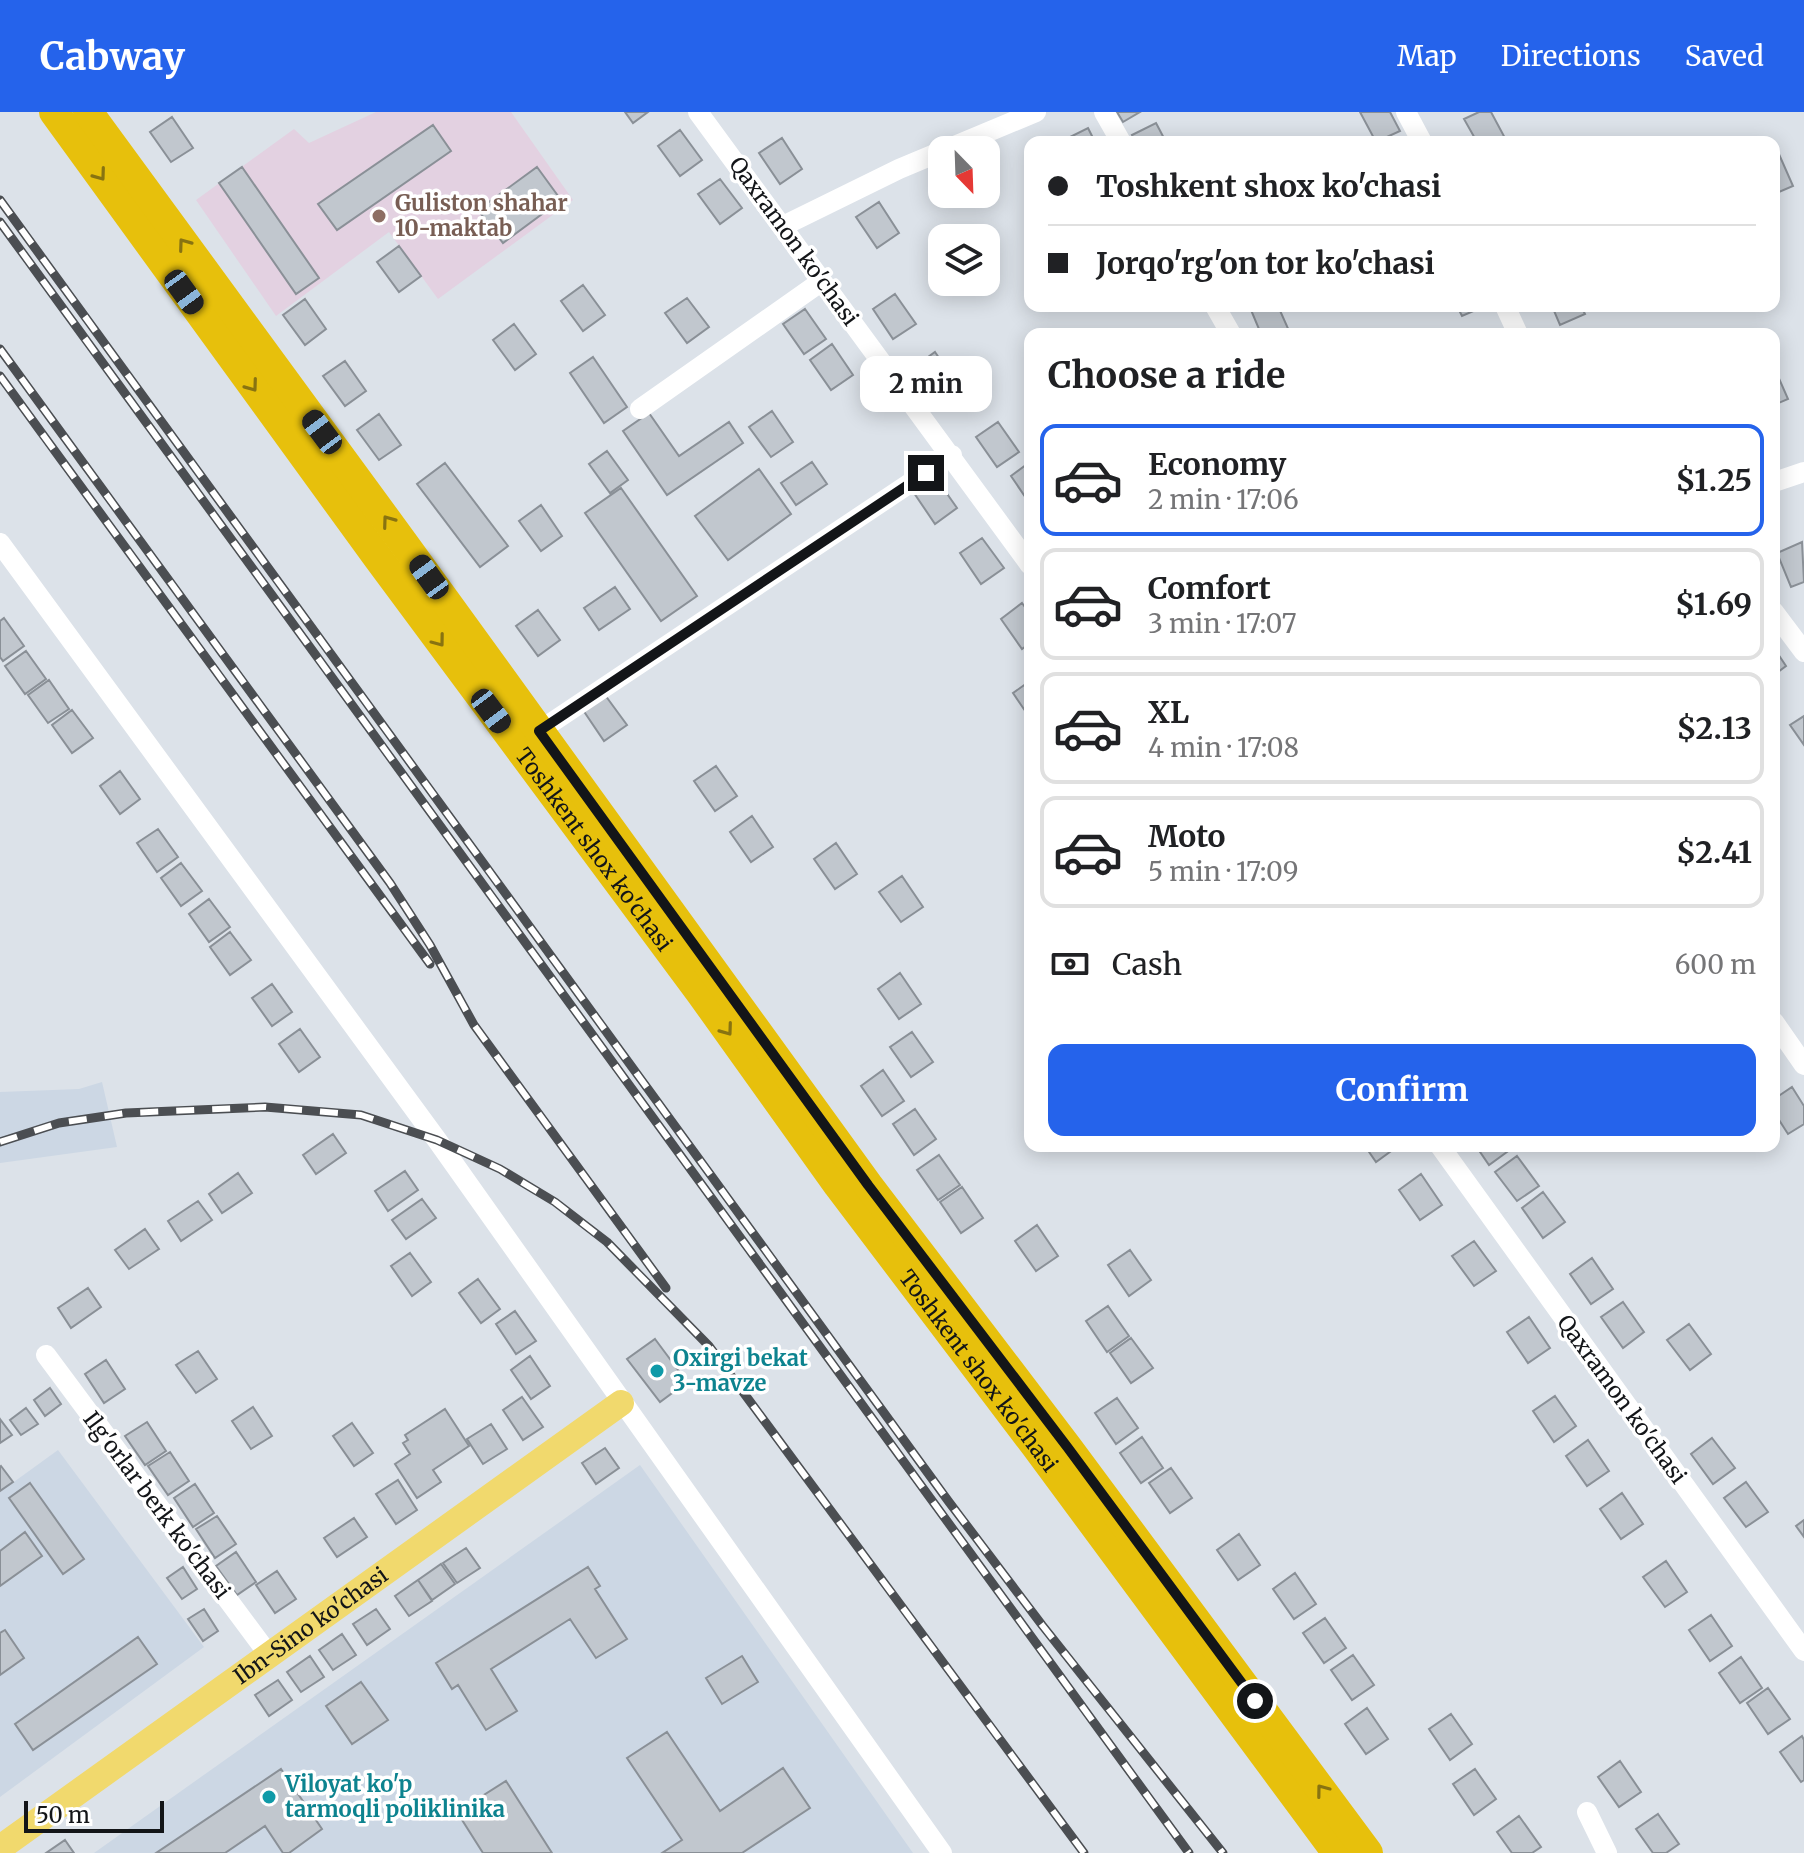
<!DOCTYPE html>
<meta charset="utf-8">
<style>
body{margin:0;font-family:Merriweather,serif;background:#f6f6f6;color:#202124;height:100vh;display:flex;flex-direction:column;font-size:30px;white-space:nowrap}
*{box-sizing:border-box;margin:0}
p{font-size:26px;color:#757577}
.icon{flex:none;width:44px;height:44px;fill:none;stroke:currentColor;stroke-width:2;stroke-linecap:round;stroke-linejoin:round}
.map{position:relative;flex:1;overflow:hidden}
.side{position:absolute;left:1024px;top:216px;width:756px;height:824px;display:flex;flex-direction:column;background:#fff;border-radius:16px;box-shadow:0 4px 20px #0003}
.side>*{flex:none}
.top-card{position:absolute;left:1024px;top:24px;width:756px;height:176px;border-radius:16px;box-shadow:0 4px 20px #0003;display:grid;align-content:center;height:176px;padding:0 24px;background:#fff}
.needle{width:52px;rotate:157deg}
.buttons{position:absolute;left:928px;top:24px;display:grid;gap:16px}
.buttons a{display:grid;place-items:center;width:72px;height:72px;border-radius:16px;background:#fff;box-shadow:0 4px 20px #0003;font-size:40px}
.scale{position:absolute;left:24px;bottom:20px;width:140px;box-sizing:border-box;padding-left:8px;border:4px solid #131518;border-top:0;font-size:22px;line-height:28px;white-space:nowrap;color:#131518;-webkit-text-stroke:6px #fff;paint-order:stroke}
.end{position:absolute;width:36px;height:36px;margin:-18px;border:10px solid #131518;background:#fff;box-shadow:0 0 0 4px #fff}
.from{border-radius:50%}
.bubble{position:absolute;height:56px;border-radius:16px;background:#fff;box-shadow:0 4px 20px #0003;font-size:26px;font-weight:700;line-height:56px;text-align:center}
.car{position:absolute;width:24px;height:48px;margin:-24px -12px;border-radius:10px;box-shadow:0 0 6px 2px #0007;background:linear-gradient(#222 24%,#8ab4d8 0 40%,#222 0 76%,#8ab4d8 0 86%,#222 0)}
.top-card b{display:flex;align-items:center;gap:28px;height:76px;font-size:30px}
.top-card b+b{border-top:2px solid #e0e0e0}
.top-card i{width:20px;height:20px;background:#202124}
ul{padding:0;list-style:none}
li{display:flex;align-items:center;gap:24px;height:112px;margin:0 16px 12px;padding:0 8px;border:4px solid #e0e0e0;border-radius:16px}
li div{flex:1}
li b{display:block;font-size:30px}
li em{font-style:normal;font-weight:700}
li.on{border-color:#2563eb}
li>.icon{width:72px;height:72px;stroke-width:1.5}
h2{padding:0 24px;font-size:36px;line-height:96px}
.pay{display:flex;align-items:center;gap:20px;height:88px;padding:0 24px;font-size:30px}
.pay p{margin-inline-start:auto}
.action{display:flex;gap:16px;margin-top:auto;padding:16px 24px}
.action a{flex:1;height:92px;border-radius:16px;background:#2563eb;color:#fff;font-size:32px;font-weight:700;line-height:92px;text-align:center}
header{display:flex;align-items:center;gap:48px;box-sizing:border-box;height:112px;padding:0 40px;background:#2563eb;color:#fff}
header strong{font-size:38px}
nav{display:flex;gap:44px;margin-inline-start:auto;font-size:28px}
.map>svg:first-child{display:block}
.built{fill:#ccd7e4}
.education{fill:#e3d1e1}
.building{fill:#c1c7ce;stroke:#8a9097;stroke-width:2}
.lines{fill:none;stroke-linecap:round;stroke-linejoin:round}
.minor{stroke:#fff;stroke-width:20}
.major{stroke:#f1d96d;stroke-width:26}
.highway{stroke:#e7c00c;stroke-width:30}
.rail-casing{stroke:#4b4e52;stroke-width:9}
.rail{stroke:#fff;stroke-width:6;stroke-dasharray:18;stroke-linecap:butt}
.oneway{stroke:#887311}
.route{stroke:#131518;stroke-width:10}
.education-dot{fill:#8d6e63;stroke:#fff;stroke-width:3}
.culture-dot{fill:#0f9aa8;stroke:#fff;stroke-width:3}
.labels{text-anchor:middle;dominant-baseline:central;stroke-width:7;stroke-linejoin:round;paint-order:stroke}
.education-label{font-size:22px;font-weight:bold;fill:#785e54;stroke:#fff;text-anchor:start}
.street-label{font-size:22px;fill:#131518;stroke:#fff}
.culture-label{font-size:22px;font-weight:bold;fill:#0d838f;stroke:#fff;text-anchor:start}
</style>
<header>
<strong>Cabway</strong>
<nav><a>Map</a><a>Directions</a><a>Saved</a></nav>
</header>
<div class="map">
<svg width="1804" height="1741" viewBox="0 0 1804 1741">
<rect width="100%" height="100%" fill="#dce2e9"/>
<path class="built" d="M102 970 117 1035 0 1051V980L79 977Z
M58 1338 204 1535 0 1685V1380Z
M640 1353 913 1741H94Z"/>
<path class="education" d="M376 0H511L573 88 438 187 389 120 276 204 196 88 294 17 309 31Z"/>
<path class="building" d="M625 0H648L633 11Z
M1117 0H1140L1123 10Z
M1360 0H1390L1400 19 1376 30Z
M1479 0H1491L1506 28 1501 30H1477L1464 7Z
M172 5 193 36 171 50 150 20Z
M1156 11 1166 30H1136L1132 23Z
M433 13 451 39 337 118 318 92Z
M1088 16 1095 30H1065L1064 28Z
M680 18 702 48 680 64 658 34Z
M782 26 802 57 780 72 759 41Z
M1778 40 1793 74 1774 82V41Z
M242 55 319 166 296 182 219 71Z
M537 55 561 88 503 131 478 98Z
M720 67 742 96 720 112 698 82Z
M879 90 899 121 877 136 856 105Z
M399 134 421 164 399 180 377 150Z
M583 173 605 203 583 219 561 189Z
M895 182 916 212 893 227 873 197Z
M687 186 709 215 687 231 665 201Z
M305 187 326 217 305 233 283 203Z
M1260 194H1278L1290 221 1261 222 1251 198Z
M1457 194H1485L1462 204Z
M1552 194H1581L1585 202 1560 213Z
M805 197 826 227 804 242 783 212Z
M514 212 536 242 515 258 493 228Z
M832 232 853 263 831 278 810 248Z
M935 240 956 271 934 286 913 256Z
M593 245 627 295 604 311 570 261Z
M345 249 366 279 345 294 323 264Z
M1774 255 1788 287 1774 293Z
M772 299 793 330 771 345 749 315Z
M649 301 679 344 729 310 743 331 667 383 623 319Z
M379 302 401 333 379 348 357 318Z
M998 310 1019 340 997 355 976 325Z
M607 339 628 368 610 381 589 352Z
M812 350 827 372 796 393 781 371Z
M1030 350V392L1011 364Z
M445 351 508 434 480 455 417 372Z
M759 357 791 402 728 448 695 404Z
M936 366 957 396 935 412 914 381Z
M621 376 697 484 661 509 585 401Z
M541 393 562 424 541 439 519 409Z
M982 426 1004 456 981 472 960 441Z
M1802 430 1804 470 1791 475 1777 441Z
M615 475 630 497 599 518 584 496Z
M1022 491 1030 502V531L1022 537 1001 507Z
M538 498 560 528 538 544 516 514Z
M4 506 24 534 3 549 0 545V509Z
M1774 536 1786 554 1774 563Z
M26 539 46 567 25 582 5 554Z
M49 568 69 597 48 611 28 583Z
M1030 569V606L1013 581Z
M605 583 627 613 604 629 583 598Z
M72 598 93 626 72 641 52 613Z
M1804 604V633L1790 613Z
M716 654 737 684 715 699 694 669Z
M120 659 140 687 120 702 100 674Z
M752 704 773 735 751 750 730 720Z
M158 717 178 745 157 760 137 731Z
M836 731 857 762 835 777 814 747Z
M181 751 202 779 181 794 161 766Z
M902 764 923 795 901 810 879 780Z
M209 787 230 815 209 830 189 802Z
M230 820 251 848 230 863 210 835Z
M900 861 921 892 899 907 878 877Z
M272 872 292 900 272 914 252 886Z
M300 917 320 945 299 960 279 932Z
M912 920 933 950 911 965 890 935Z
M883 958 904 989 882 1004 861 974Z
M1792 975 1804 994V1012L1788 1022 1774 1000V987Z
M915 997 936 1027 914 1043 893 1012Z
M333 1022 346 1041 316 1062 303 1043Z
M1365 1034H1398L1376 1050Z
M1476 1034H1509L1511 1037 1489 1053Z
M939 1043 960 1073 938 1088 917 1058Z
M1517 1044 1539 1074 1517 1089 1495 1060Z
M405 1059 418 1078 388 1099 375 1079Z
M238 1061 252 1081 222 1101 209 1082Z
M1421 1062 1442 1093 1420 1108 1399 1078Z
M962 1075 983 1106 961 1121 940 1090Z
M1543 1080 1565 1110 1543 1126 1522 1096Z
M422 1087 436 1106 406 1127 392 1108Z
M198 1089 212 1108 181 1129 168 1109Z
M1037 1113 1058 1144 1036 1159 1015 1129Z
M145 1117 159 1137 129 1157 115 1138Z
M1474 1129 1496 1159 1474 1174 1452 1144Z
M1130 1138 1151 1168 1129 1184 1108 1153Z
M410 1141 431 1170 412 1184 391 1154Z
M1592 1146 1613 1177 1591 1192 1570 1162Z
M478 1167 500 1197 481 1211 459 1181Z
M88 1176 101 1195 71 1216 58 1196Z
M1623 1190 1644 1220 1623 1236 1601 1205Z
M1108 1194 1129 1224 1107 1240 1086 1209Z
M515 1199 536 1229 516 1242 496 1212Z
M1529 1205 1550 1236 1528 1251 1507 1220Z
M1689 1212 1711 1242 1690 1258 1667 1228Z
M1131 1226 1153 1256 1131 1271 1110 1241Z
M655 1227 687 1270 660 1290 627 1247Z
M198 1239 217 1267 196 1281 176 1253Z
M530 1244 550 1274 531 1287 511 1258Z
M106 1248 125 1277 104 1291 85 1262Z
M50 1276 61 1292 45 1304 34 1288Z
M1555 1284 1576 1314 1554 1330 1533 1299Z
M522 1285 543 1315 523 1328 503 1298Z
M1117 1286 1138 1316 1116 1332 1095 1301Z
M253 1295 272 1324 251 1337 232 1309Z
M26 1296 38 1312 21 1323 10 1308Z
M445 1297 469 1334 433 1358 441 1370 417 1386 395 1352 410 1342 403 1331 408 1328 405 1323Z
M0 1307 12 1323 0 1331Z
M147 1310 166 1339 145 1353 125 1324Z
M352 1311 373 1341 354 1354 333 1324Z
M491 1312 507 1337 483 1352 467 1327Z
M1142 1325 1163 1356 1141 1371 1120 1341Z
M1712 1326 1735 1356 1713 1372 1691 1342Z
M1588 1328 1609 1359 1587 1374 1566 1344Z
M605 1336 619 1356 596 1372 582 1351Z
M170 1340 189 1369 168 1383 148 1354Z
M1 1354 13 1370 0 1379V1355Z
M1171 1356 1192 1386 1170 1401 1149 1371Z
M398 1368 417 1398 396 1412 376 1382Z
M1746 1370 1768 1400 1746 1415 1724 1386Z
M30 1371 84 1447 63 1462 9 1386Z
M195 1372 214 1401 193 1415 174 1386Z
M1622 1381 1643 1412 1621 1427 1600 1397Z
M217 1404 236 1432 215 1446 196 1417Z
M354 1406 367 1425 337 1445 324 1426Z
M1804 1408V1425L1796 1414Z
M25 1420 42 1444 0 1474V1439Z
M1239 1422 1260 1453 1238 1468 1217 1438Z
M466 1436 480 1456 457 1471 443 1451Z
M236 1440 256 1470 237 1483 216 1454Z
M1666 1449 1687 1480 1665 1495 1643 1465Z
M441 1452 455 1472 432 1488 418 1468Z
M183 1455 197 1477 182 1487 167 1466Z
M588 1455 600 1474 595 1477 627 1527 596 1546 570 1507 491 1557 517 1599 486 1618 458 1573 452 1577 436 1551Z
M277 1459 296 1487 275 1501 256 1473Z
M1295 1461 1316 1492 1294 1507 1273 1477Z
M418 1468 432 1489 409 1504 395 1484Z
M204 1497 218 1519 203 1529 188 1507Z
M376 1497 390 1517 367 1533 353 1512Z
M1711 1503 1732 1534 1710 1549 1689 1518Z
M1325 1506 1346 1536 1324 1551 1303 1521Z
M5 1518 24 1546 0 1563V1521Z
M342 1522 356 1543 333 1558 319 1538Z
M138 1525 157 1552 33 1638 15 1612Z
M1353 1543 1374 1573 1352 1588 1331 1558Z
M310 1544 324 1565 301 1580 287 1560Z
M742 1544 758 1570 722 1592 706 1566Z
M1741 1545 1762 1576 1740 1591 1719 1561Z
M278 1568 292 1588 269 1604 255 1583Z
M361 1570 388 1608 352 1632 326 1594Z
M1768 1576 1790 1607 1768 1622 1747 1591Z
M1367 1596 1388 1627 1366 1642 1345 1612Z
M1451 1602 1472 1632 1450 1648 1429 1617Z
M667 1620 720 1699 783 1656 810 1696 742 1741H662L682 1728 627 1646Z
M1802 1624 1804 1628V1668L1801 1670 1780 1640Z
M1620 1649 1641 1680 1619 1695 1598 1665Z
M281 1657 322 1717 289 1741H283L265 1714 225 1741H156Z
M1475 1657 1496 1687 1474 1703 1453 1672Z
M506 1669 552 1741H483L457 1700Z
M1658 1702 1679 1732 1666 1741H1653L1636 1717Z
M1519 1704 1541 1735 1532 1741H1512L1497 1720Z
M65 1728 74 1741H46Z"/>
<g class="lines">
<path class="minor" d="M698 0 1030 453
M1104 0 1121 30
M1406 0 1422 30
M945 38 1036 0
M783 114 899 57 942 39
M1215 194 1231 222
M1505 194 1518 222
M640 297 822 169
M1774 370 1804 360
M0 431 437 1028 942 1741
M1774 500 1804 540
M539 619 952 343
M1774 910 1804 953
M1440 1034 1804 1539
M46 1243 269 1543
M1587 1700 1607 1741"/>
<path class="major" id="s1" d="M0 1736 621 1291"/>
<g class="highway">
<path id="s2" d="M54 0 378 446 700 880 838 1073 1035 1333 1337 1741"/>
<path d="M88 0 410 440 868 1073 1068 1336 1368 1741"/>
</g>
<defs>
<path id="rail" d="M0 88 949 1390 1042 1513 1223 1741
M0 110 1189 1741
M0 237 390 771 430 833 474 913 666 1176
M0 264 430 852
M0 1030 59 1011 126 1001 265 995 361 1003 437 1028 500 1057 555 1090 607 1130 709 1234 1084 1741"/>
</defs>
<use href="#rail" class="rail-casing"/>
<use href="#rail" class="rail"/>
</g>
<defs><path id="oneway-chevron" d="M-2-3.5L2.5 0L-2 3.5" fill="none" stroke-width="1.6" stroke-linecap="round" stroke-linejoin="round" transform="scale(2)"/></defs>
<g class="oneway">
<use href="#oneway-chevron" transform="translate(100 63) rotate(54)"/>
<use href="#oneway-chevron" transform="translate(184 132) rotate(-126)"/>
<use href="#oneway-chevron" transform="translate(252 274) rotate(54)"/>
<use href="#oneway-chevron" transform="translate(388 409) rotate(-126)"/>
<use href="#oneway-chevron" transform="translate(439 529) rotate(53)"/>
<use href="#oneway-chevron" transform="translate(727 918) rotate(54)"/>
<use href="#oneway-chevron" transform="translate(1322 1678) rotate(-127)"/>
</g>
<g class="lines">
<path class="route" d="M926 361 539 619 868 1073 1068 1336 1255 1589"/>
</g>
<circle class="education-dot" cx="379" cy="104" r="8"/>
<g class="culture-dot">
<circle cx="657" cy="1259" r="8"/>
<circle cx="269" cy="1685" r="8"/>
</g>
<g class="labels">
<g class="education-label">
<text x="395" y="91">Guliston shahar<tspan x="395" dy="25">10-maktab</tspan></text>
</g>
<g class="street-label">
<text transform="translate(794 129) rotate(54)">Qaxramon ko'chasi</text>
<text stroke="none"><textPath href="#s2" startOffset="914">Toshkent shox ko'chasi</textPath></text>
<text stroke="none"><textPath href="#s2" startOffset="1562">Toshkent shox ko'chasi</textPath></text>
<text transform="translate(1622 1287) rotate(54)">Qaxramon ko'chasi</text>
<text transform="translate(157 1393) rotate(53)">Ilg'orlar berk ko'chasi</text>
<text stroke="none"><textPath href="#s1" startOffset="382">Ibn-Sino ko'chasi</textPath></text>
</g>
<g class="culture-label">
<text x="673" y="1246">Oxirgi bekat<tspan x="673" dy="25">3-mavze</tspan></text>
<text x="285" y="1672">Viloyat ko'p<tspan x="285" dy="25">tarmoqli poliklinika</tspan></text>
</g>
</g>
</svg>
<div class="buttons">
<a><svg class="needle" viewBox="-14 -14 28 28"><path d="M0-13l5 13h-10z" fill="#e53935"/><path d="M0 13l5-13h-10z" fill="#757577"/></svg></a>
<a><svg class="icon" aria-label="layers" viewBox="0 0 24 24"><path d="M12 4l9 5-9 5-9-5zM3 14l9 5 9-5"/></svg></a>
</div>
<div class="scale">50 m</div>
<i class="end from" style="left:1255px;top:1589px"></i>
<i class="end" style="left:926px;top:361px"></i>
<div class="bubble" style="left:860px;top:244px;width:132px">2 min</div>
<i class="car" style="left:184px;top:180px;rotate:144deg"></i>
<i class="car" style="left:322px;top:320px;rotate:323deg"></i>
<i class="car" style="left:429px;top:465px;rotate:324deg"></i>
<i class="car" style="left:491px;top:599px;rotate:143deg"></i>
<div class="top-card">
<b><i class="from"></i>Toshkent shox ko'chasi</b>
<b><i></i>Jorqo'rg'on tor ko'chasi</b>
</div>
<section class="side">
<h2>Choose a ride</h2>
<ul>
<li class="on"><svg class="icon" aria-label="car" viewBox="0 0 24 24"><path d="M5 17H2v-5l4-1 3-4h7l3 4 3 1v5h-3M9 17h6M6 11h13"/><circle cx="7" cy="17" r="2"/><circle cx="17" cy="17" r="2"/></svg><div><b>Economy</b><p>2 min · 17:06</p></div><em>$1.25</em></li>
<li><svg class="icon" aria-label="car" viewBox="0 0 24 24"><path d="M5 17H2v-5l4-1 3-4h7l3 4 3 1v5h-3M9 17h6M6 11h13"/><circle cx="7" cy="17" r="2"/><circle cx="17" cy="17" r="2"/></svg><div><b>Comfort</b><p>3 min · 17:07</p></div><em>$1.69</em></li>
<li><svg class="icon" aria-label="car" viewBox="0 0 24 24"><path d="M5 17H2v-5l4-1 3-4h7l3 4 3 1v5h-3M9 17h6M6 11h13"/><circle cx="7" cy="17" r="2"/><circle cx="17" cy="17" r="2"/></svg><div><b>XL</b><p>4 min · 17:08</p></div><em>$2.13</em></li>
<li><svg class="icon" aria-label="car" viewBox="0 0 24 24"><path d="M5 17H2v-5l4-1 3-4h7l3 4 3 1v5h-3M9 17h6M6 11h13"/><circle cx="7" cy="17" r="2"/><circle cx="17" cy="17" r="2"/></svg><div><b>Moto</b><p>5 min · 17:09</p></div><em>$2.41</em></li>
</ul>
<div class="pay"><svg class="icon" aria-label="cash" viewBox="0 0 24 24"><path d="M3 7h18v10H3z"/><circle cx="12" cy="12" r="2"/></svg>Cash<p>600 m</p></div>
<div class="action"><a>Confirm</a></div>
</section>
</div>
